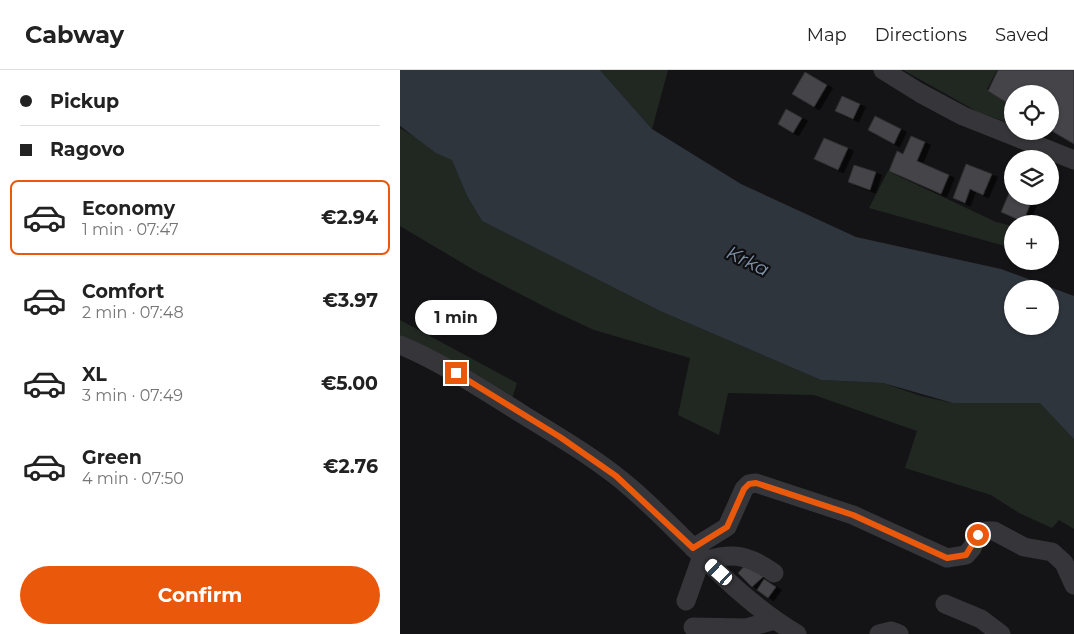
<!DOCTYPE html>
<meta charset="utf-8">
<style>
body{margin:0;font-family:Montserrat,sans-serif;background:#f2f2f2;color:#222;height:100vh;display:flex;flex-direction:column;font-size:19px;white-space:nowrap}
*{box-sizing:border-box;margin:0}
p{font-size:16px;color:#767676}
.icon{flex:none;width:28px;height:28px;fill:none;stroke:currentColor;stroke-width:2;stroke-linecap:round;stroke-linejoin:round}
.map{position:relative;flex:1;overflow:hidden}
.drawer{display:flex;flex-direction:column;background:#fff;width:400px}
.drawer>*{flex:none}
.guide{display:grid;align-content:center;height:110px;padding:0 20px;background:#fff}
.buttons{position:absolute;left:604px;top:15px;display:grid;gap:10px}
.buttons a{display:grid;place-items:center;width:55px;height:55px;border-radius:50%;background:#fff;box-shadow:0 1px 4px #0004;font-size:25px}
.end{position:absolute;width:22px;height:22px;margin:-11px;border:6px solid #ea580c;background:#fff;box-shadow:0 0 0 2px #fff}
.from{border-radius:50%}
.bubble{position:absolute;height:35px;border-radius:18px;background:#fff;box-shadow:0 1px 4px #0004;font-size:16px;font-weight:700;line-height:35px;text-align:center}
.car{position:absolute;width:15px;height:30px;margin:-15px -8px;border-radius:6px;box-shadow:0 0 4px 1px #0007;background:linear-gradient(#fff 24%,#345 0 40%,#fff 0 76%,#345 0 86%,#fff 0)}
.guide b{display:flex;align-items:center;gap:18px;height:48px;font-size:19px}
.guide b+b{border-top:1px solid #e0e0e0}
.guide i{width:12px;height:12px;background:#222}
ul{padding:0;list-style:none}
li{display:flex;align-items:center;gap:15px;height:75px;margin:0 10px 8px;padding:0 10px;border:2px solid transparent;border-radius:8px}
li div{flex:1}
li b{display:block;font-size:19px}
li em{font-style:normal;font-weight:700}
li.active{border-color:#ea580c}
li>.icon{width:45px;height:45px;stroke-width:1.5}
.button{display:flex;gap:10px;margin-top:auto;padding:10px 20px}
.button a{flex:1;height:58px;border-radius:30px;background:#ea580c;color:#fff;font-size:20px;font-weight:700;line-height:58px;text-align:center}
header{display:flex;align-items:center;gap:30px;box-sizing:border-box;height:70px;padding:0 25px;background:#fff;border-bottom:1px solid #e0e0e0}
header strong{font-size:24px}
nav{display:flex;gap:28px;margin-inline-start:auto;font-size:18px}
main{display:flex;flex:1;min-height:0}
.map>svg:first-child{display:block}
.green{fill:#212822}
.water{fill:#2f353d;fill-rule:evenodd}
.building{fill:#444448;stroke:#2f2e31;filter:url(#shadow)}
.lines{fill:none;stroke-linecap:round;stroke-linejoin:round}
.minor{stroke:#36363a;stroke-width:19}
.route{stroke:#ea580c;stroke-width:6}
.labels{text-anchor:middle;dominant-baseline:central;stroke-width:4.5;stroke-linejoin:round;paint-order:stroke}
.water-label{font-size:19px;font-style:italic;fill:#8294ac;stroke:#0f0f11}
</style>
<header>
<strong>Cabway</strong>
<nav><a>Map</a><a>Directions</a><a>Saved</a></nav>
</header>
<main>
<section class="drawer">
<div class="guide">
<b><i class="from"></i>Pickup</b>
<b><i></i>Ragovo</b>
</div>
<ul>
<li class="active"><svg class="icon" aria-label="car" viewBox="0 0 24 24"><path d="M5 17H2v-5l4-1 3-4h7l3 4 3 1v5h-3M9 17h6M6 11h13"/><circle cx="7" cy="17" r="2"/><circle cx="17" cy="17" r="2"/></svg><div><b>Economy</b><p>1 min · 07:47</p></div><em>€2.94</em></li>
<li><svg class="icon" aria-label="car" viewBox="0 0 24 24"><path d="M5 17H2v-5l4-1 3-4h7l3 4 3 1v5h-3M9 17h6M6 11h13"/><circle cx="7" cy="17" r="2"/><circle cx="17" cy="17" r="2"/></svg><div><b>Comfort</b><p>2 min · 07:48</p></div><em>€3.97</em></li>
<li><svg class="icon" aria-label="car" viewBox="0 0 24 24"><path d="M5 17H2v-5l4-1 3-4h7l3 4 3 1v5h-3M9 17h6M6 11h13"/><circle cx="7" cy="17" r="2"/><circle cx="17" cy="17" r="2"/></svg><div><b>XL</b><p>3 min · 07:49</p></div><em>€5.00</em></li>
<li><svg class="icon" aria-label="car" viewBox="0 0 24 24"><path d="M5 17H2v-5l4-1 3-4h7l3 4 3 1v5h-3M9 17h6M6 11h13"/><circle cx="7" cy="17" r="2"/><circle cx="17" cy="17" r="2"/></svg><div><b>Green</b><p>4 min · 07:50</p></div><em>€2.76</em></li>
</ul>
<div class="button"><a>Confirm</a></div>
</section>
<div class="map">
<svg width="674" height="564" viewBox="0 0 674 564">
<defs>
<filter id="shadow"><feDropShadow dx="5.5" dy="3" stdDeviation="0" flood-color="#0009"/></filter>
</defs>
<rect width="100%" height="100%" fill="#141416"/>
<path class="green" d="M200 0H268L252 59Z
M503 0H597L587 19 612 33V54L578 42Z
M0 58 52 89 67 126 82 151 260 241 421 310 483 313 521 326 553 333H641L674 353V459L659 450 652 458 619 443 591 425 505 398 517 361 414 325 328 323 319 365 278 345 290 288 194 260 153 241 74 200 0 156Z
M488 101 596 152 612 156V178L469 138Z
M0 250 117 313 111 331 0 269Z"/>
<path class="water" d="M0 0H200L252 59 341 114 456 167 601 199 674 226V369L640 333H553L483 313 421 310 260 241 82 151 67 126 52 90 36 83 0 56ZM612 219H650V256H612Z"/>
<path class="building" d="M598 0H674V74L650 60V24H612V36L588 21Z
M405 2 427 15 414 37 392 24Z
M442 26 460 34 453 49 435 41Z
M386 39 402 48 393 63 378 54Z
M475 46 501 59 494 74 468 60Z
M511 66 525 72 517 91 549 105 541 124 489 101 497 81 503 84Z
M424 68 448 78 438 100 414 89Z
M566 94 592 104 583 125 570 119 565 133 553 128Z
M454 95 476 102 470 120 448 112Z
M610 121 612 126H623L632 130 623 152 601 142Z
M349 491 364 506 352 517 338 503Z
M364 509 376 517 368 528 357 520Z"/>
<g class="lines">
<path class="minor" d="M483 0 520 23 563 46 674 90
M0 275C43 293 82 319 122 344 159 367 199 390 232 419 286 466 334 527 397 564
M293 478 327 457 344 419 349 414 356 413 453 445 547 488 566 485 572 478 578 465 586 461H594L624 477 652 482 664 493 674 515
M307 490C335 482 350 486 374 503
M286 531 302 486
M545 534 581 549 601 564
M293 557 346 558 375 550
M479 564 491 561 499 564"/>
</g>
<g class="lines">
<path class="route" d="M56 303 160 367 216 406 293 478 327 457 344 419 349 414 356 413 453 445 547 488 566 485 578 465"/>
</g>
<g class="labels">
<g class="water-label">
<text transform="translate(348 191) rotate(26)">Krka</text>
</g>
</g>
</svg>
<div class="buttons">
<a><svg class="icon" aria-label="locate" viewBox="0 0 24 24"><circle cx="12" cy="12" r="6"/><path d="M12 2v4M12 18v4M2 12h4M18 12h4"/></svg></a>
<a><svg class="icon" aria-label="layers" viewBox="0 0 24 24"><path d="M12 4l9 5-9 5-9-5zM3 14l9 5 9-5"/></svg></a>
<a>+</a>
<a>−</a>
</div>
<i class="end from" style="left:578px;top:465px"></i>
<i class="end" style="left:56px;top:303px"></i>
<div class="bubble" style="left:15px;top:230px;width:82px">1 min</div>
<i class="car" style="left:319px;top:502px;rotate:312deg"></i>
</div>
</main>
